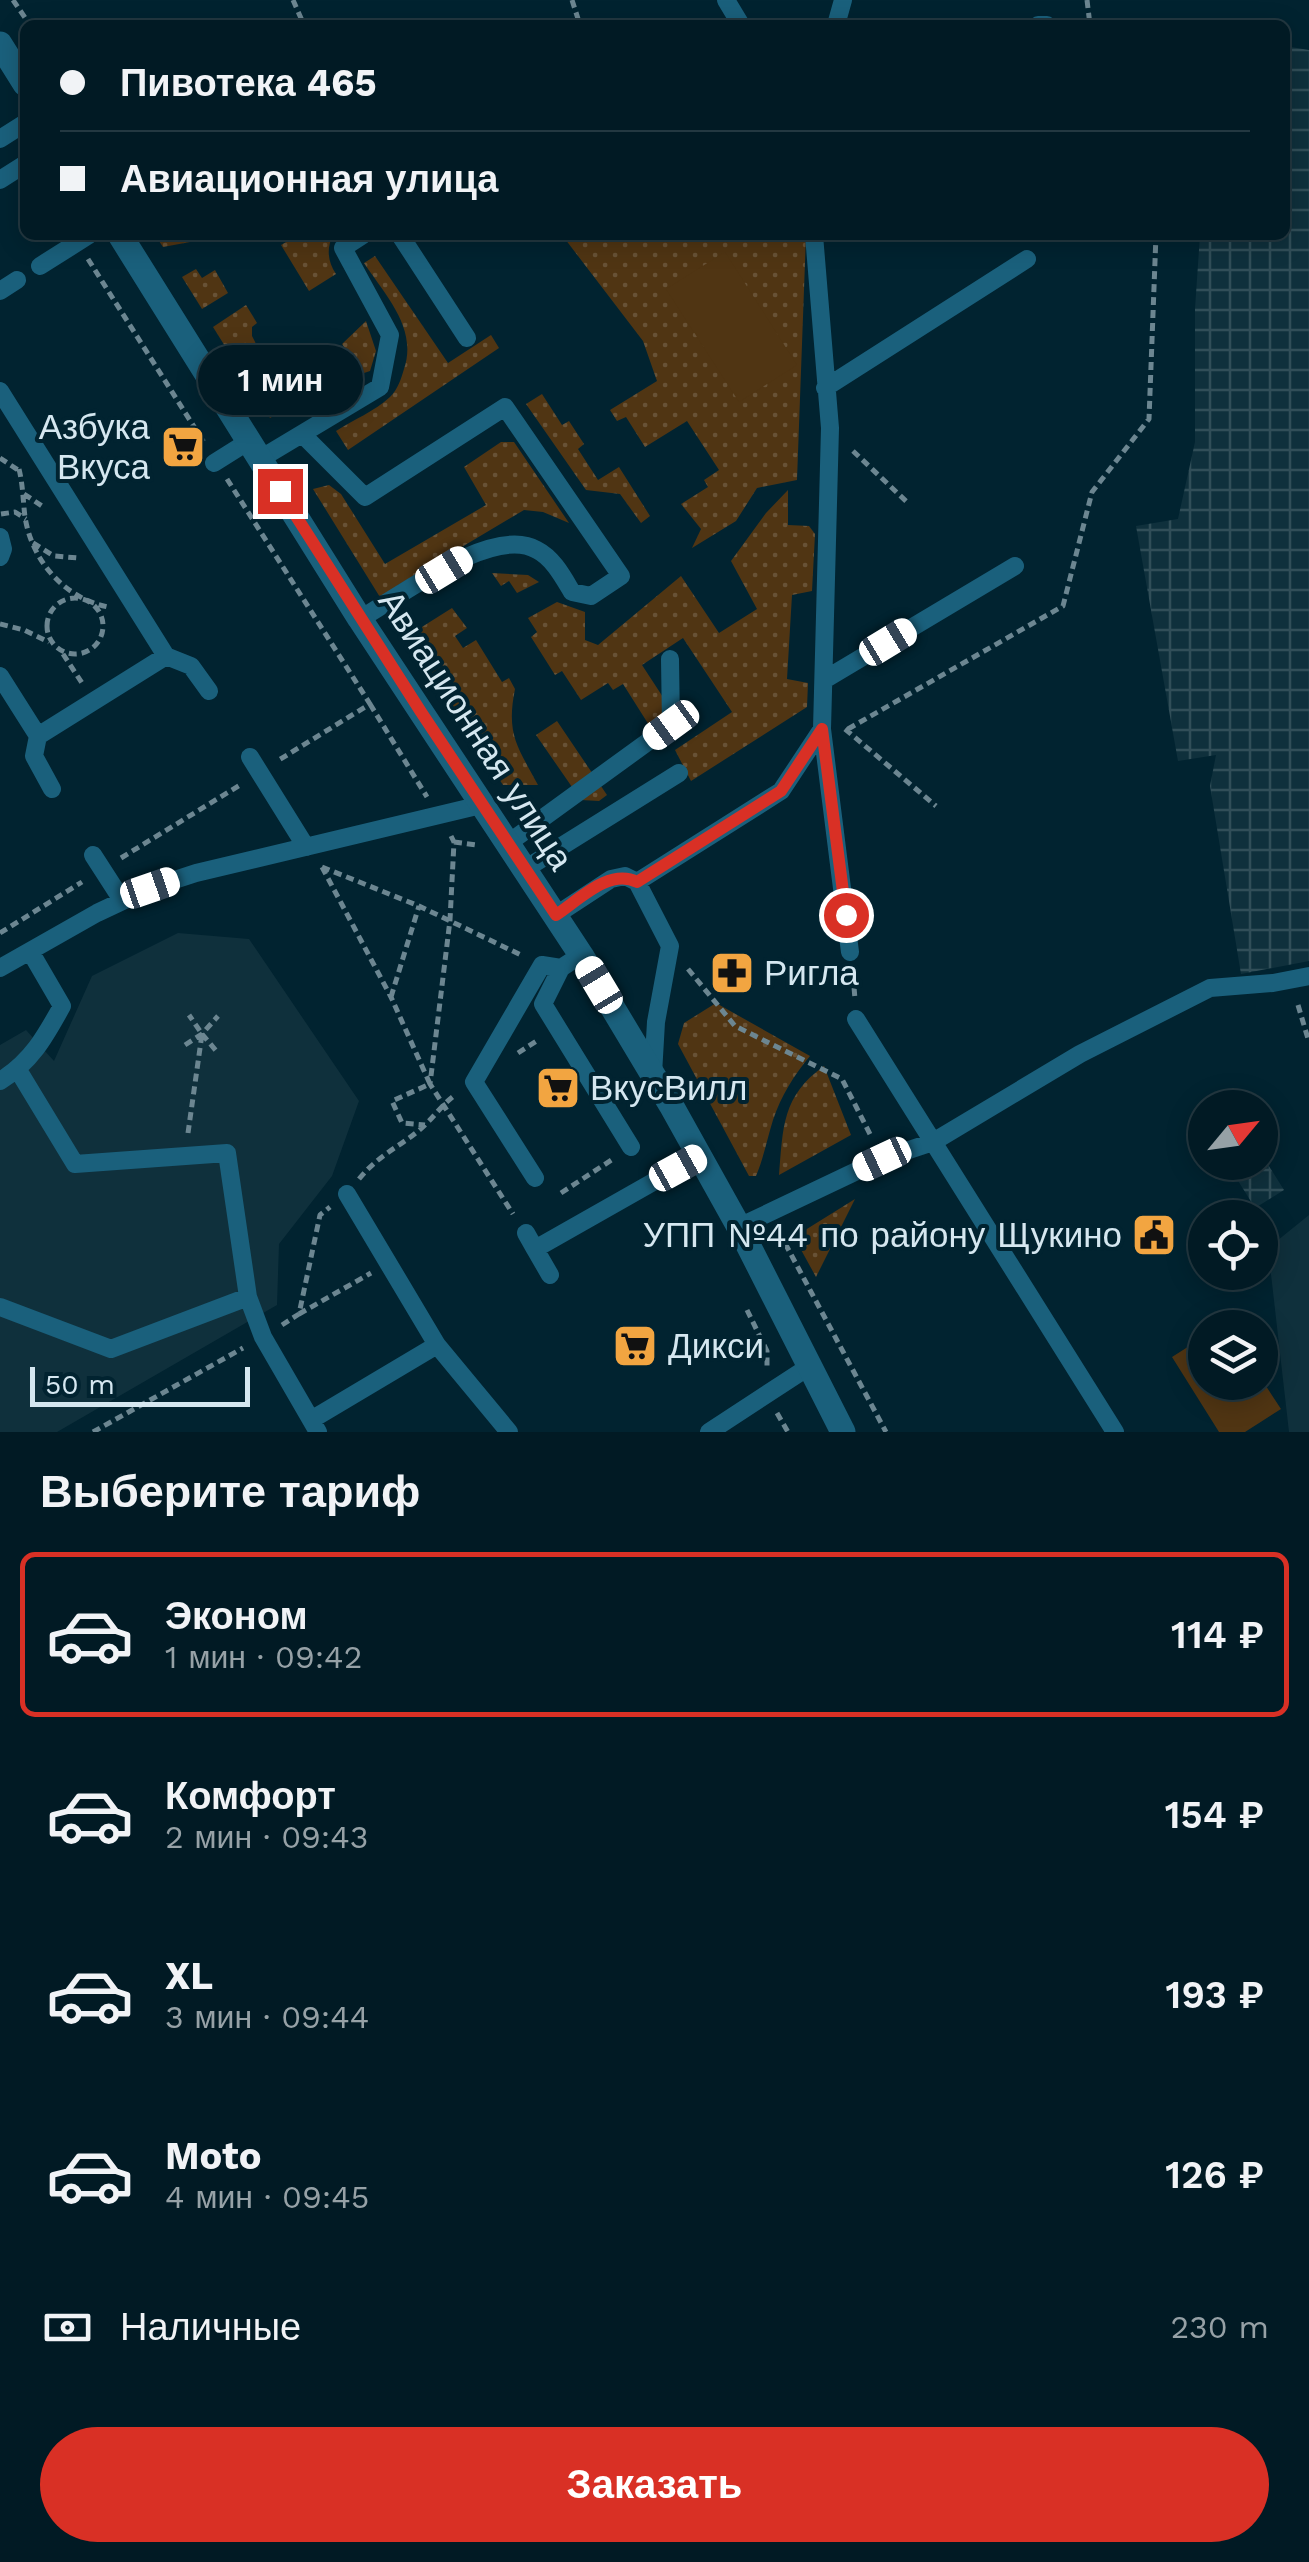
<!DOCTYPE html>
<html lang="ru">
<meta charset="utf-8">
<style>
body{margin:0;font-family:"Work Sans",sans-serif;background:#0f2731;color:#f1f3f6;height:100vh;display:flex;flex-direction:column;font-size:38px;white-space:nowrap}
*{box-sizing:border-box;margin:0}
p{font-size:32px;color:#96a1a6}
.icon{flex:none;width:55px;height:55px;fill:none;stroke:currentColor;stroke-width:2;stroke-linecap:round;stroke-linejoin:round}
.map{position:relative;height:1432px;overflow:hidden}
.side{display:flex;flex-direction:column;background:#011a24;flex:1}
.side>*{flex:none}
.hud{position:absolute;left:20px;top:20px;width:1270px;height:220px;border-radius:15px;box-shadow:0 5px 25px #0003,0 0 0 2px #233841;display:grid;align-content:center;height:220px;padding:0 40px;background:#011a24}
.needle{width:65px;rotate:61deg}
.controls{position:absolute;left:1188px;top:1090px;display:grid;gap:20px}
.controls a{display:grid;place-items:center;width:90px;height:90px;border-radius:50%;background:#011a24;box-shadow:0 5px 25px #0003,0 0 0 2px #233841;font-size:50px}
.scale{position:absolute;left:30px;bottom:25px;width:220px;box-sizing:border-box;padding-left:10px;border:5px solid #d5e7f0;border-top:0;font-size:28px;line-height:35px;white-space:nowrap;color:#d5e7f0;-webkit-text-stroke:8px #012330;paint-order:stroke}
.end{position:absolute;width:45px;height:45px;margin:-22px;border:12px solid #d93025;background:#fff;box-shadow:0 0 0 5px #fff}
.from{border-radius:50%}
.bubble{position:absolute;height:70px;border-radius:35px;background:#011a24;box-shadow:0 5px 25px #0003,0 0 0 2px #233841;font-size:32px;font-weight:600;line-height:70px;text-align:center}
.car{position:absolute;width:30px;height:60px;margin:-30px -15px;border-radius:12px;box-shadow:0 0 8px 2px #0007;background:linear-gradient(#fff 24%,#345 0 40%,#fff 0 76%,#345 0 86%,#fff 0)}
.hud b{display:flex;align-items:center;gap:35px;height:95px;font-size:38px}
.hud b+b{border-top:2px solid #233841}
.hud i{width:25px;height:25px;background:#f1f3f6}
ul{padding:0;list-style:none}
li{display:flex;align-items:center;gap:30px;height:165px;margin:0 20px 15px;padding:0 20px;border:5px solid transparent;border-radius:15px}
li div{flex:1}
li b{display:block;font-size:38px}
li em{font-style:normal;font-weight:600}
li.active{border-color:#d93025}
li>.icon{width:90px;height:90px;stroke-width:1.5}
h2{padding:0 40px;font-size:45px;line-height:120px}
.pay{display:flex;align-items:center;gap:25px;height:110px;padding:0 40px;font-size:38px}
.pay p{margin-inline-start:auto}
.action{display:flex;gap:20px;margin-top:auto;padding:20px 40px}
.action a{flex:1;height:115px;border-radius:60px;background:#d93025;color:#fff;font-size:40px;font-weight:600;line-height:115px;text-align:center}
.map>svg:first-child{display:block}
.built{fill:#0f303c}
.industrial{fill:url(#industrial-grid)}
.grass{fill:url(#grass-dots)}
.park{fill:#503513}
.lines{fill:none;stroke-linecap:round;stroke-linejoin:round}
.path{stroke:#6c8691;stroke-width:5;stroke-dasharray:8 5;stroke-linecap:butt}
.lane{stroke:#1a607c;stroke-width:18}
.street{stroke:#1a607c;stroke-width:25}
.route{stroke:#d93025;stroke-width:12}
.labels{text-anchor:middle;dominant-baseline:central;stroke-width:8;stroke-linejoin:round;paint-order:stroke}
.poi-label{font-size:35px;fill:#d5e7f0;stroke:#012330;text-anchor:start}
.street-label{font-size:35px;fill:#d5e7f0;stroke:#012330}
</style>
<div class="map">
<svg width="1309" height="1432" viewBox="0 0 1309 1432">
<defs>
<pattern id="industrial-grid" width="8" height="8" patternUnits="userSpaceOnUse" patternTransform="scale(2.5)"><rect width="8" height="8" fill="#0f303c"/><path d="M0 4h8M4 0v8" fill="none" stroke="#314e58"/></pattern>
<pattern id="grass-dots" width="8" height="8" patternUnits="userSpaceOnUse" patternTransform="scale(2.5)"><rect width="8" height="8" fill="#503513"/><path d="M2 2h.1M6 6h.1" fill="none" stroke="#685236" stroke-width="1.8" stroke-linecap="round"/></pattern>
</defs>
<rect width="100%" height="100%" fill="#012330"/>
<path class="built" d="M178 933 249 939 359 1101 332 1176 279 1244 277 1305 57 1432H0V1045L26 1030 54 1061 92 976Z
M1309 1215V1432H1289L1268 1248Z"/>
<path class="industrial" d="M1285 46 1309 50V961L1241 974 1210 786 1216 755 1178 761 1136 526 1178 519 1195 442V309L1200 235H1285Z
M1260 1152 1284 1190 1255 1208 1227 1163 1260 1162Z"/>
<path class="grass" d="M155 235H228L163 247Z
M298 235H333C326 249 328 262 336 274L309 291 281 245Z
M562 235H806L797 480 757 488 736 521 692 548 701 529 681 504 708 487 704 480 719 470 687 421 645 447 626 417 617 421 610 410 657 381 643 341Z
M375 256 448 363 491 335 499 348 348 450 336 431C353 420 375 411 390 397 398 389 401 379 404 369 418 328 385 295 364 263Z
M196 269 202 278 215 270 228 293 202 309 182 277Z
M246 305 257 323 252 327V336L272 375 277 414 270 418 213 327Z
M366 321 376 351 370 371 361 374 342 344Z
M542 394 562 425 569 421 584 444 578 449 598 480 619 467 650 516 641 523 620 494 586 490 526 404Z
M501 442H514L569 523 543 512 524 510 398 585 383 602 313 489 329 485 341 494 385 564 486 505 464 467Z
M788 490V525L809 526 815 534 812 591 792 595 787 679 808 683 807 707 691 781 675 750 732 712 683 638 642 665 674 714 654 733 623 684 613 690 608 683 581 700 562 671 555 675 531 637 537 632 528 618 557 602 585 612V640L598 645 681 576 719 633 757 609 731 561 766 513Z
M492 573 528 575 539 582 517 593 509 581 501 586Z
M452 608 467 628 455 636 463 648 476 640 502 682 509 678 515 689C506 734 517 746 538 785H503L406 637Z
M557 721 607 795 599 801 581 800 536 735Z
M716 1003 810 1056C794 1075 781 1096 773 1120 767 1139 764 1157 756 1176H749L678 1044 684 1023Z
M824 1066 851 1135 779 1175C783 1127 782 1096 824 1066Z
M855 1199 816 1277 794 1237Z"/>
<path class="park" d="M725 252 797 365 739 402 666 289Z
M1205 1336V1382H1260V1377L1281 1409 1245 1432H1219L1172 1357Z"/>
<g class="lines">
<path class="path" d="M13 0 30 25
M293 0 304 25
M572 0 580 25
M1087 0 1090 25
M88 259 205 444
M853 451 909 504
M0 458 18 470
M19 469C23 485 23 501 25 517 32 561 64 598 108 607
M227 479 370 704 279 760
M24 494 42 506
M1 514 15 512 26 519
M33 543 54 556 78 558
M47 626a28 28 0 1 1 56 0a28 28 0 1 1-56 0Z
M0 624 24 630 49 642
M63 654 82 683
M370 704 427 797
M845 729 936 806
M848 729 1063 606 1092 492 1149 419 1156 235
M451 836 454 842 450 920 430 1084 513 1214
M454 842 476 845
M121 858 240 785
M322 867 391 997 430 1084 392 1101 402 1123 425 1125
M322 867 419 906 521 955
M0 933 82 882
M688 969 735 1026 842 1079 872 1138
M853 975 855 999
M391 997 419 906
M1298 1005 1309 1042
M202 1034 218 1053
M185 1045 202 1034 218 1016
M518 1053 538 1040
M188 1133 202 1034 189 1015
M359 1179C382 1151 405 1145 427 1123 437 1113 443 1104 455 1095
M561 1193 613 1159
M779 1232 886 1432
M747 1310 767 1351V1369
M299 1314 371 1273
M282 1325 299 1314 320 1215 330 1207
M777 1413 788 1432
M93 1432 243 1348"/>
<path class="lane" d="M726 0 741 25
M836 25 843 0
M1038 25H1047
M0 139 25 123
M0 180 25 164
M400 235 467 338
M814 235 830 428 822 729 850 952
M40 266 89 235
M0 291 17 280
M825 388 1027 259
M0 391 166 656 38 736 34 756 52 789
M303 435 365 497 505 407 621 576 591 596 572 592C563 577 553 558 537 550 493 524 399 597 360 619
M260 459 380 387 390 335 343 248 363 235
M214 463 249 441
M0 537 3 549 0 557
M166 656 191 666 209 691
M0 676 38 736
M824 680 1015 566
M250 757 306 847
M507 844 671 725 670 659
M93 855 122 900
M525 869 679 773
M637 882 781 791 822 729
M556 915 611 879 625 876 637 882 670 946 656 1022 653 1074
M0 968 97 913 150 888 196 873 481 805
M561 968 543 1004 631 1147
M856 1019 1115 1432
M18 1070 75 1164 227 1153 248 1297 263 1337 318 1432
M0 1081C31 1062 45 1037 62 1006L30 951
M535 1178 474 1082 542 965 561 968 581 955
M347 1194 437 1345 509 1432
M739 1227 882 1159 933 1142 1080 1054 1210 988 1273 983 1309 976
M526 1233 535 1249 699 1156
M535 1249 550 1275
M0 1307 111 1349 248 1297
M311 1420 437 1345
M709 1432 810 1366"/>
<path class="street" d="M0 44 25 84
M120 235 360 619 581 955 671 1105 739 1227 843 1432"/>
</g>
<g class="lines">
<path class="route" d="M280 491 421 712 556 915C579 900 609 868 637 882L781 791 822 729 846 915"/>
</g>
<defs>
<symbol id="supermarket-square" viewBox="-11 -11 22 22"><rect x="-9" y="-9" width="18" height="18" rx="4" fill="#f2a541" stroke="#012330"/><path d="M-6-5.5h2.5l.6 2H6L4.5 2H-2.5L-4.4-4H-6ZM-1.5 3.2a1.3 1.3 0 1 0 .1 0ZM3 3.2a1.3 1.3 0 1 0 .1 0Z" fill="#111"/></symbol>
<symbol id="pharmacy-square" viewBox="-11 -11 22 22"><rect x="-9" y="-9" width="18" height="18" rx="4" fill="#f2a541" stroke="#012330"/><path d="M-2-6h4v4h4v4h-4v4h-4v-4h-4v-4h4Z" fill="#111"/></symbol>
<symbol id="civic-square" viewBox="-11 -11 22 22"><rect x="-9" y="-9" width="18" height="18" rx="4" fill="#f2a541" stroke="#012330"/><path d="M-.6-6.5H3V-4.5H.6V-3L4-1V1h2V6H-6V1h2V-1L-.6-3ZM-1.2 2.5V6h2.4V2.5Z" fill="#111"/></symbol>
</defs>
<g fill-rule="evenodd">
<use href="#supermarket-square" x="158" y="422" width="50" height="50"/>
<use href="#pharmacy-square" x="707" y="948" width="50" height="50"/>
<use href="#supermarket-square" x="533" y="1063" width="50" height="50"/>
<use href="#civic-square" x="1129" y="1210" width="50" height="50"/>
<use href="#supermarket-square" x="610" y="1321" width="50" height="50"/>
</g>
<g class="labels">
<g class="poi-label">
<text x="150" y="427" text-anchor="end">Азбука<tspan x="150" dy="40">Вкуса</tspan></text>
<text x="764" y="973">Ригла</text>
<text x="590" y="1088">ВкусВилл</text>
<text x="1122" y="1235" text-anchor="end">УПП №44 по району Щукино</text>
<text x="668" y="1346">Дикси</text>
</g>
<g class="street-label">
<text transform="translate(476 730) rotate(57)">Авиационная улица</text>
</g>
</g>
</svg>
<div class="controls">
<a><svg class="needle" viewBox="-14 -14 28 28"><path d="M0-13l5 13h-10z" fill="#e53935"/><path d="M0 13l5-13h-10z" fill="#96a1a6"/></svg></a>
<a><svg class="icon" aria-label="locate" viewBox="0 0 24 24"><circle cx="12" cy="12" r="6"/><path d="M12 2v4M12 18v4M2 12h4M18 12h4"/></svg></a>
<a><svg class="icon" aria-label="layers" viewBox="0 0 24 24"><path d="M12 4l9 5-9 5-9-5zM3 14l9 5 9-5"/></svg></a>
</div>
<div class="scale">50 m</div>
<i class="end from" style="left:846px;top:915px"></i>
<i class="end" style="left:280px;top:491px"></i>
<div class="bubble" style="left:198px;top:345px;width:165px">1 мин</div>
<i class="car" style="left:444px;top:570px;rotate:59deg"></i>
<i class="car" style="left:888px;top:642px;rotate:59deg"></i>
<i class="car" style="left:671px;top:725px;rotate:234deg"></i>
<i class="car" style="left:150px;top:888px;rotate:71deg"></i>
<i class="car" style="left:599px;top:985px;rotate:329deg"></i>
<i class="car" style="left:882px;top:1159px;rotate:245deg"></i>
<i class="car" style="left:678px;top:1168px;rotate:61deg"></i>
<div class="hud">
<b><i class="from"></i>Пивотека 465</b>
<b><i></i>Авиационная улица</b>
</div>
</div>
<section class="side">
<h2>Выберите тариф</h2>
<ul>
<li class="active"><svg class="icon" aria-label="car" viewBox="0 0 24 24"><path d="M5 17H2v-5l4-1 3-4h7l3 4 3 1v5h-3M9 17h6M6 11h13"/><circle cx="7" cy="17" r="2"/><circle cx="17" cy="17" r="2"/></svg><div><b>Эконом</b><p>1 мин · 09:42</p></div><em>114 ₽</em></li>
<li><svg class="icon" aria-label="car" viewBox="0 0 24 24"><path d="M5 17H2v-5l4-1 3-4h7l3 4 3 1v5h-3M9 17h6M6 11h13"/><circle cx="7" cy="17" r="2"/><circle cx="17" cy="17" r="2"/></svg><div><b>Комфорт</b><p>2 мин · 09:43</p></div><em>154 ₽</em></li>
<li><svg class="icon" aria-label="car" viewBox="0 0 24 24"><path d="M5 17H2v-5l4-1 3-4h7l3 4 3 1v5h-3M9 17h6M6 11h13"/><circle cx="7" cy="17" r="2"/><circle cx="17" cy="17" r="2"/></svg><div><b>XL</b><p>3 мин · 09:44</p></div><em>193 ₽</em></li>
<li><svg class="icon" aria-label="car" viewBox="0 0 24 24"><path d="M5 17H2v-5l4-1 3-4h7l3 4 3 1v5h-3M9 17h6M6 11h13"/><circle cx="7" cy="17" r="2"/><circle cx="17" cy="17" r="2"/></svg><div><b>Moto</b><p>4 мин · 09:45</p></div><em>126 ₽</em></li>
</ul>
<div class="pay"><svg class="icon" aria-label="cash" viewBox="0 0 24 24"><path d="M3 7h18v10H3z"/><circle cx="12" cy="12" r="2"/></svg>Наличные<p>230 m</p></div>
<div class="action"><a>Заказать</a></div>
</section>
